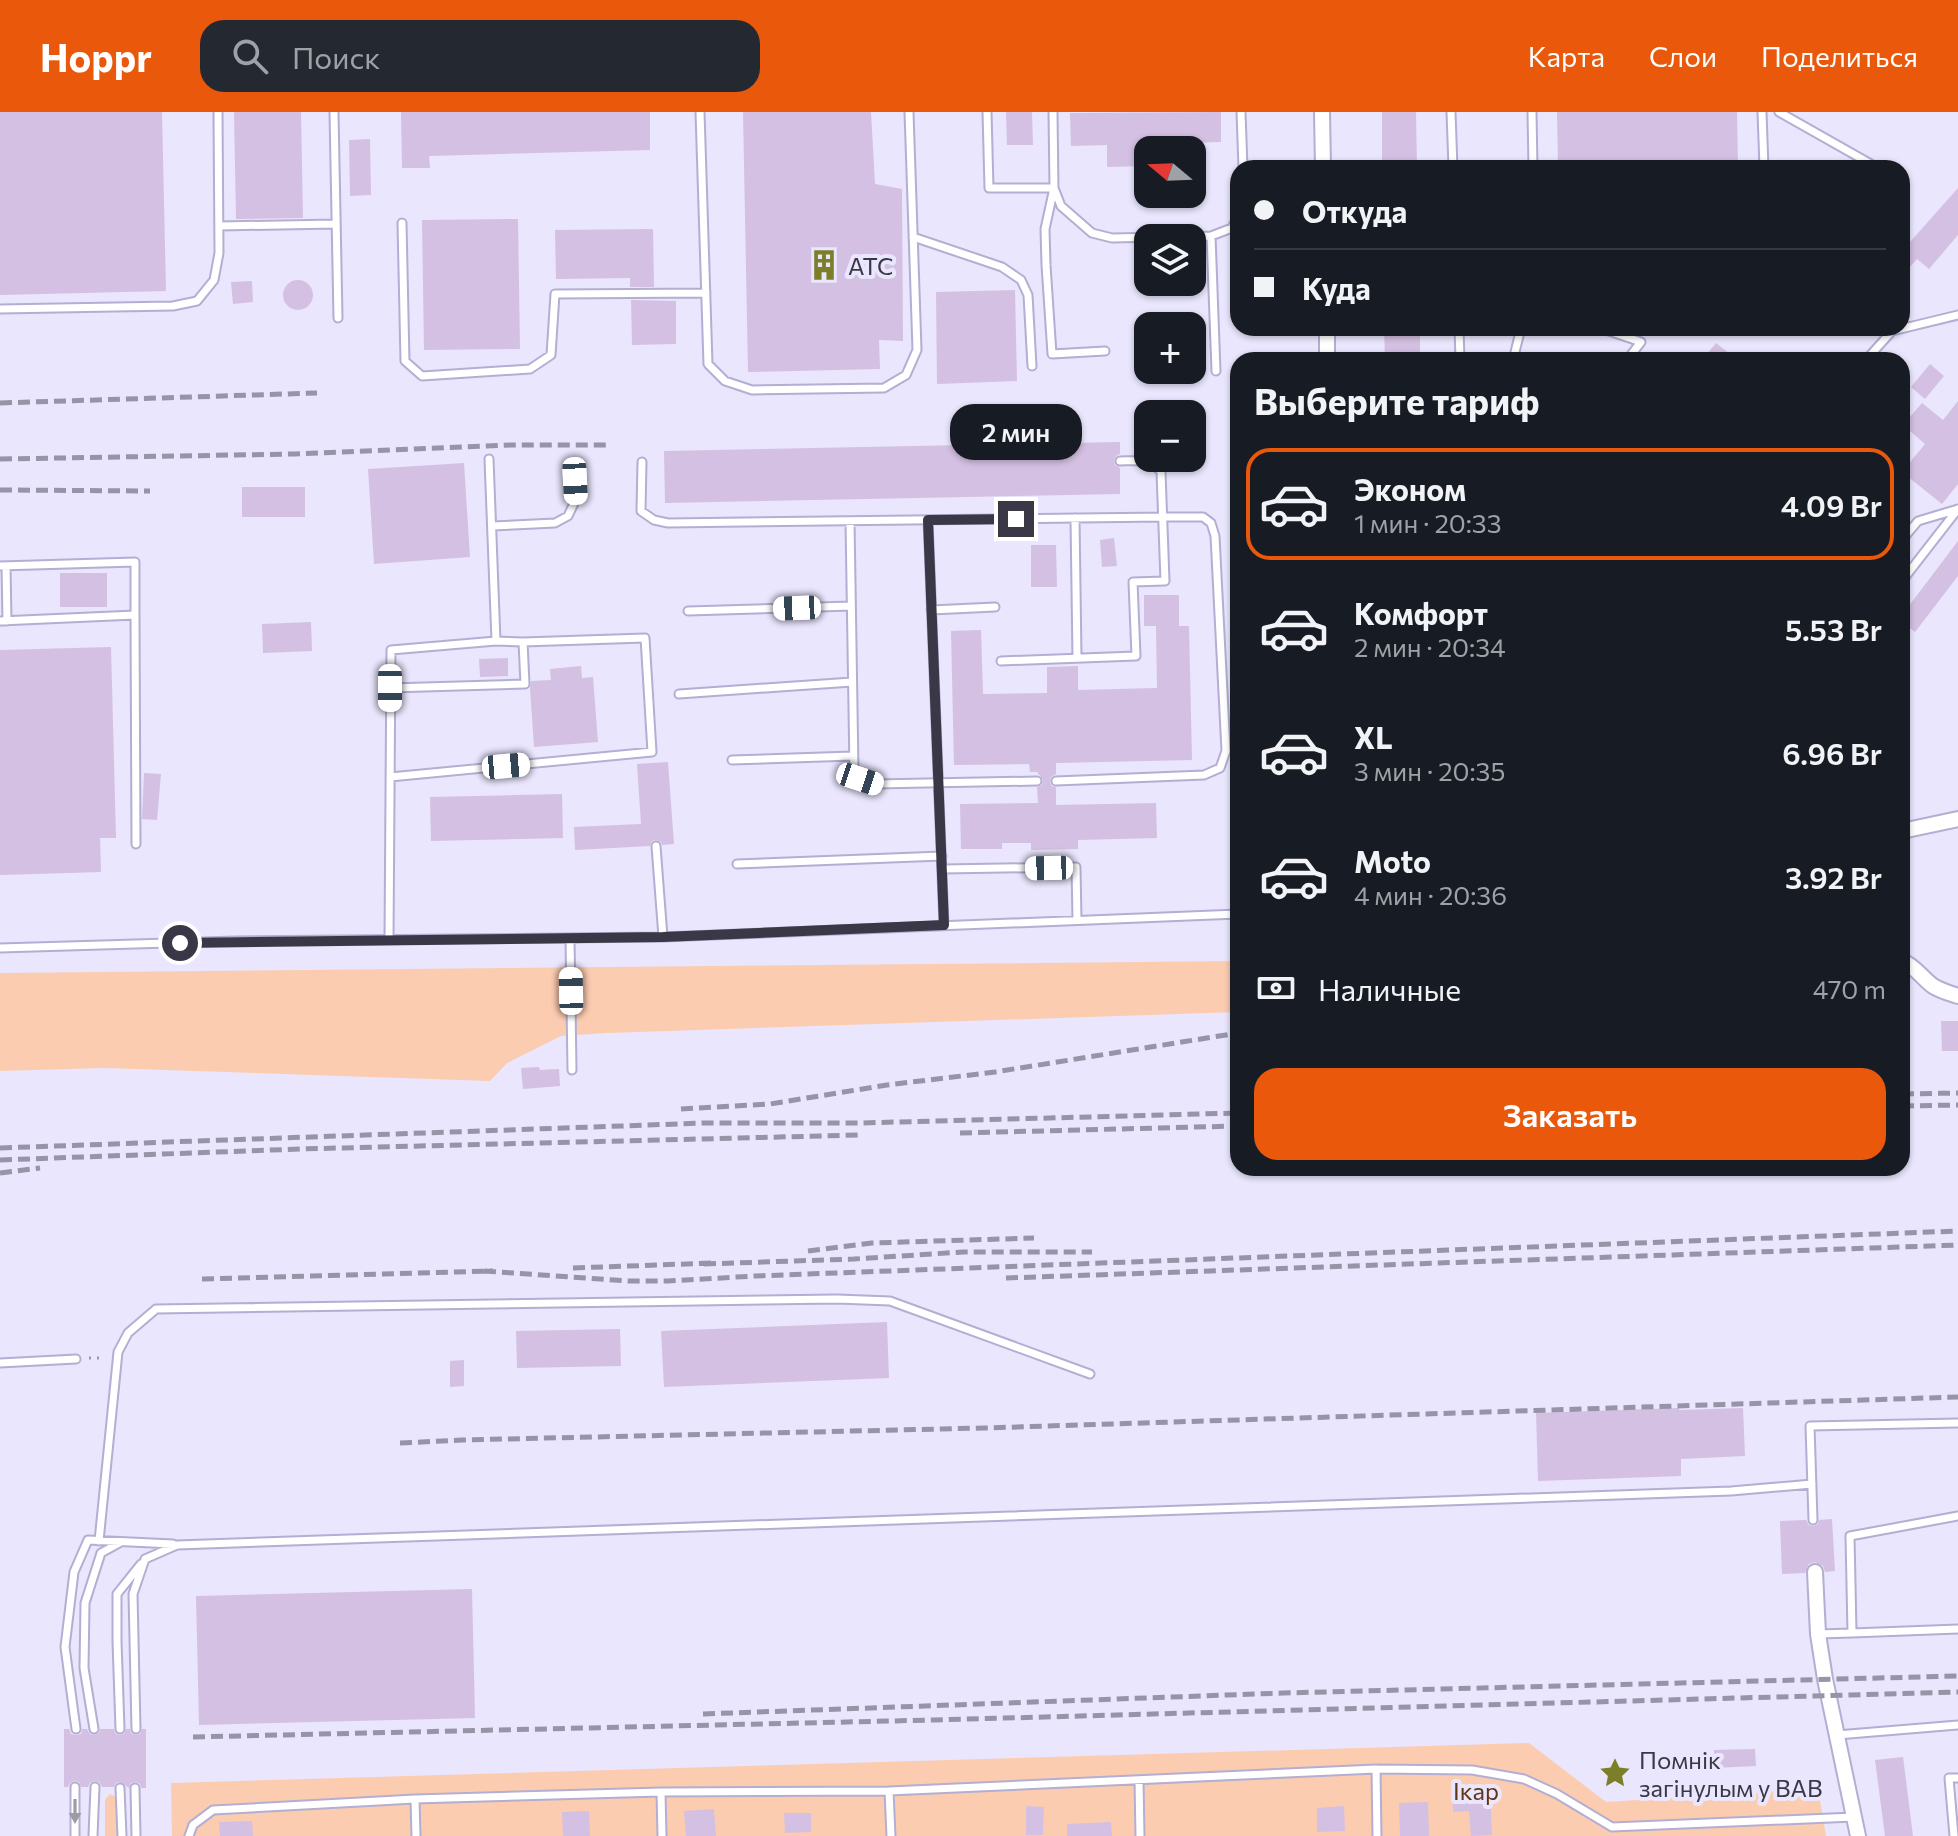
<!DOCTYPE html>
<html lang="ru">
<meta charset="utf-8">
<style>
body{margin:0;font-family:Commissioner,sans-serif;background:#242831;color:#f1f3f6;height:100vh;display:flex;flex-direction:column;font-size:30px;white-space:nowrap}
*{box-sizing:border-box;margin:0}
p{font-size:26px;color:#9ea1a6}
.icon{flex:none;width:44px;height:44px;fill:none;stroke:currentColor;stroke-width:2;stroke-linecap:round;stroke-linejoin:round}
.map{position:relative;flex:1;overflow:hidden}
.drawer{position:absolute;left:1230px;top:240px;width:680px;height:824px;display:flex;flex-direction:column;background:#171b24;border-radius:24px;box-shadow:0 2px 6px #0004}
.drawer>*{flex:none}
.guide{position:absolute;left:1230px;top:48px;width:680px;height:176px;border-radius:24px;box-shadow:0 2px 6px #0004;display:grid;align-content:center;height:176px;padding:0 24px;background:#171b24}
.needle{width:52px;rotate:289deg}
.buttons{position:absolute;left:1134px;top:24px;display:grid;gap:16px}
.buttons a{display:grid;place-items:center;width:72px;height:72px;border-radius:16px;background:#171b24;box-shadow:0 2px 6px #0004;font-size:40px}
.end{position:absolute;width:36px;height:36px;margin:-18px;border:10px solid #3a3846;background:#fff;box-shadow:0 0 0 4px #fff}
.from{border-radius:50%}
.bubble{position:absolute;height:56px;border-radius:24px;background:#171b24;box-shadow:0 2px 6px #0004;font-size:26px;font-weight:600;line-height:56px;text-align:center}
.car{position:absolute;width:24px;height:48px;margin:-24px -12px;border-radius:10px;box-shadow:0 0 6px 2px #0007;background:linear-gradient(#fff 24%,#345 0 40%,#fff 0 76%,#345 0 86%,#fff 0)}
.guide b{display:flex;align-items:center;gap:28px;height:76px;font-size:30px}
.guide b+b{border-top:2px solid #363941}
.guide i{width:20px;height:20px;background:#f1f3f6}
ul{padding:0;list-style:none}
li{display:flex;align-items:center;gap:24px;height:112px;margin:0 16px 12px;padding:0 8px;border:4px solid transparent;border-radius:24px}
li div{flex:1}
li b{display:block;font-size:30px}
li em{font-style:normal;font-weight:600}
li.current{border-color:#ea580c}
li>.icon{width:72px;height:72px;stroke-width:1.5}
h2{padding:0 24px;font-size:36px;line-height:96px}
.pay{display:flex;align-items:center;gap:20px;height:88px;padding:0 24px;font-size:30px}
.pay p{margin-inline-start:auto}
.button{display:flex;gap:16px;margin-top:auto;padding:16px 24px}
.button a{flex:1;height:92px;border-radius:24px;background:#ea580c;color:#fff;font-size:32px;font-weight:600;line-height:92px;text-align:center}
header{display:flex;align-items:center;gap:48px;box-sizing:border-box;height:112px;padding:0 40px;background:#ea580c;color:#fff}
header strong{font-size:38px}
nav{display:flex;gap:44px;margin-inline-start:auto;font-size:28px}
.search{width:560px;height:72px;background:#242831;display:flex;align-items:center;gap:20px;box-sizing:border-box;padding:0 28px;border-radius:24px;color:#9ea1a6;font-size:30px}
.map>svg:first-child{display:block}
.green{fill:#fcccb1}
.building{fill:#d4c0e2}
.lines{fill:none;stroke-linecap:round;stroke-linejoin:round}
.service-casing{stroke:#b3aed2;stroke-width:11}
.minor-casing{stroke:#b3aed2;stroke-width:18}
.path{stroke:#9a97aa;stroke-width:3;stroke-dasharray:2 6;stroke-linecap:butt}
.service{stroke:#fff;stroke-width:7}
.minor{stroke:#fff;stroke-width:14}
.rail{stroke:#9794a7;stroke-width:5;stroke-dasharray:12 6;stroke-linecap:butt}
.oneway{fill:#9c9ca2}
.route{stroke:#3a3846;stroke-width:10}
.labels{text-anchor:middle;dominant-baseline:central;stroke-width:8;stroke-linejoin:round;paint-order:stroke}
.poi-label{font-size:24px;fill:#3a3846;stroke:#e9e6fd;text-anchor:start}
.park-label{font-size:24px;fill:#623517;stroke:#e9e6fd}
</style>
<header>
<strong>Hoppr</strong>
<div class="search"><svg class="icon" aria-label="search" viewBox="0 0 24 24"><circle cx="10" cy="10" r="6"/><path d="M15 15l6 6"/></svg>Поиск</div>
<nav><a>Карта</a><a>Слои</a><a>Поделиться</a></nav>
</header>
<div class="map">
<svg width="1958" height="1724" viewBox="0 0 1958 1724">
<rect width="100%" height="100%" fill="#e9e6fd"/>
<path class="green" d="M1238 849V900L608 921 561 924 507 951 490 969 104 956 0 959V861Z
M1529 1631 1606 1690 1818 1677 1826 1724H172L171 1671Z
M110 1682 116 1685 117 1724H105V1688Z"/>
<path class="building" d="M0 0H162L166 179 0 183Z
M234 0H301L303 106 236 107Z
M401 0H650V38L429 44 430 56H402Z
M743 0H871L875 72 902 77 903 229 879 228 880 257 748 260Z
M1006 0H1032L1033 33H1007Z
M1221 0V30L1159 32V38H1148V54L1107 55V33L1071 34 1070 1Z
M1382 0H1416L1417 56H1382Z
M1557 0H1737L1738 56H1558Z
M370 27 371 83 350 84 349 28Z
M1958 76V123L1929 157 1917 147 1902 164V139Z
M518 107 520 237 424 238 422 108Z
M653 117 654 175H630V166L556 167 555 118Z
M283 183a15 15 0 1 1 30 0a15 15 0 1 1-30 0Z
M252 169 253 190 233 192 231 170Z
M1015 178 1017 269 937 272 936 180Z
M631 188 676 189V232L632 233Z
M1384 216H1420V248H1385Z
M1716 231 1738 248H1702Z
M1930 252 1944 264 1925 287 1911 275Z
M1958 289V372L1942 392 1902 360 1925 332 1903 313 1922 291 1943 308Z
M1120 330V342L1116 344 1114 348 1115 353 1120 356V382L665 391 664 339Z
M464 351 470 445 374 452 368 357Z
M242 375H305V405H242Z
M1114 426 1117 454 1102 455 1100 428Z
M1958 429V464L1915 520 1902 510V503Z
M1031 433H1056L1057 475H1031Z
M60 461H107V495H60Z
M1144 483H1179V514H1189L1192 648 1056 651V662L1051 665 1050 670 1052 674 1056 675V693L1156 691 1157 726 1078 728V737L1031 738V731H1002V737H961L960 692 1038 691 1037 675 1042 673 1043 668 1037 660H1030L1029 652 954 653 951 519 981 518 983 582 1047 581V555L1078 554V578L1157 576 1156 514H1144Z
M311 510 312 539 263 541 262 512Z
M111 535 116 726H100L101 760 0 763V538Z
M508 546V564L480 565 479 547Z
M581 554 582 566 593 565 598 630 534 635 530 576 531 569 551 568 550 557Z
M668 650 674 732 662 733 661 730 656 728 652 729 650 734 575 738 574 715 641 712 637 652Z
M144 661 161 662 157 708 142 707Z
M562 682 563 726 431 729 430 685Z
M1941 909H1958V939H1942Z
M539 955 540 958 559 957 560 974 523 977 521 956Z
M887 1210 889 1266 664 1275 661 1219Z
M620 1217 621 1254 517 1256 516 1219Z
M464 1248V1274L450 1275V1249Z
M1679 1296V1298L1743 1296 1745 1344 1681 1347V1364L1538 1369 1536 1301Z
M1832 1407 1835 1459 1825 1460 1823 1454 1815 1450 1809 1452 1805 1461 1782 1462 1780 1409 1806 1408 1809 1413 1814 1414 1818 1412 1819 1408Z
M472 1477 475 1606 199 1613 196 1484Z
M64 1617H69L71 1622 76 1623 81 1622 82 1617H87L90 1622 94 1623 99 1621 100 1617H114L115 1621 119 1623 124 1622 126 1617H130L131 1621 135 1623 140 1622 142 1617H146V1676H141L140 1672 136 1670 131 1671 129 1676 120 1670 116 1671 114 1675H102L99 1670 94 1669 90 1671 88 1675H81L79 1670 74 1669 70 1671 68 1675H64Z
M1755 1637 1756 1654 1714 1656V1638Z
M1903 1645 1913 1724H1885L1875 1648Z
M1490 1675 1492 1723 1471 1724 1469 1699 1453 1700 1452 1676Z
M1428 1690 1429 1724H1400L1399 1691Z
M1026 1694 1044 1695 1043 1723H1026Z
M1344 1694 1345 1719 1317 1720V1696Z
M714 1697 716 1724H686L684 1699Z
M589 1699 590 1724H563L562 1700Z
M784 1701H811V1720L785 1721Z
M252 1709 253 1724H220L219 1710Z
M1111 1710 1112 1724H1067V1712Z"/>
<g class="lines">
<defs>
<path id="service" d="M334 0 338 206
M700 0 708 252 725 269 752 278 884 276 906 263 917 238 909 0
M987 0 989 76H1054L1045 117 1046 153 1052 242 1105 239
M1053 0 1054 76 1061 94 1092 121 1112 126 1211 124 1232 116 1238 103
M1241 0 1243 56
M1451 0 1453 56
M1532 0 1533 56
M1762 0 1764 56
M1779 0 1878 56
M402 111 405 249 422 264 530 257 551 243 555 182 706 181
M219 114 336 112
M1211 124 1216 259
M913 125 1002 155 1021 168 1028 183 1032 254
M0 197 173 194 197 189 214 168 219 141 218 0
M1459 216 1460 248
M1600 216 1641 230 1627 248
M1513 248 1521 216
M1866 248 1892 219 1958 203
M642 350 641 399 654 408 668 411 1163 405H1203L1211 411 1215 424 1226 639 1220 656 1204 663 1056 669
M1075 406 1077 546
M928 408 944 813
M850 409 854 658 860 667 875 672 1037 669
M492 414 555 411 568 404 576 387 574 351
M1902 428 1918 409 1958 397
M0 454 135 450V503
M6 454 7 509
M1902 469 1958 397
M931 498 995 495
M688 499 851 494
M0 509 135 503 136 732
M1001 549 1136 544 1133 470 1165 469 1161 360C1151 346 1135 349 1120 349
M390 576 525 572 523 530
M679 582 852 570
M732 648 853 644
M390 665 652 640 645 526 523 530 496 529 489 347
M656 734 663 825
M737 752 942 744
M943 757 1076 755 1077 808
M570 826 572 958
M389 828 391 538 496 529
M0 836 236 829 663 825 1238 802
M0 1251 76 1247
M1813 1408 1810 1314 1958 1311
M99 1429 118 1240 128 1221 156 1197 837 1187 890 1189 1090 1262
M1852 1521 1958 1517
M1818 1522 1852 1521 1850 1424 1958 1404
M76 1617 65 1535 74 1460 88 1428 173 1432
M94 1617 84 1556 85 1491 101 1441 121 1430
M120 1617 117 1529V1482L141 1452
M136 1617 133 1482 145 1447 177 1433 1731 1379 1812 1372
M1837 1623 1958 1613
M1376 1657 1377 1724
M1139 1668 1140 1724
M120 1676 122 1724
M135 1676 136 1724
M661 1680 662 1724
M415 1687 416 1724
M75 1724V1675
M93 1724 95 1675
M189 1724 193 1713 213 1698 415 1687 661 1680 889 1679
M891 1724 889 1679 1376 1657 1472 1658 1524 1667 1557 1682 1612 1715 1854 1705
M1954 1724 1949 1666H1958"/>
<path id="minor" d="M1322 0 1323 56
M1327 216V248
M1902 719 1958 707
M1902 849C1915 854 1922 866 1933 874 1941 879 1949 881 1958 884
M1815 1460 1818 1522 1825 1567 1858 1724"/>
</defs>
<use href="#service" class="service-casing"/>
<use href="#minor" class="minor-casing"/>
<path class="path" d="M89 1246H105"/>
<use href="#service" class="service"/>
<use href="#minor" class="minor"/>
<path class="rail" d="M0 291 317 281
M0 347 294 342 511 333H611
M0 378 150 379
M1902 982 1958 981
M1902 994 1958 993
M681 997 770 992 887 973 995 960 1238 921
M960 1021 1238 1014
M0 1036 705 1011H860L1238 1001
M0 1048 300 1037 860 1023
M0 1061 40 1056
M808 1139 872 1131 1034 1126
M704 1152 854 1147 963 1140H1092
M573 1156 713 1151
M484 1159 628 1169H668L755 1164 1958 1119
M1006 1166 1958 1133
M202 1167 493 1159
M400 1331 462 1328 985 1316 1958 1285
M703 1602 1283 1581 1958 1564
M193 1625 934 1608 1958 1580"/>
</g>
<defs><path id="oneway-solid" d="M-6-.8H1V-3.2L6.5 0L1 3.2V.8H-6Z" transform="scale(2)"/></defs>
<use class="oneway" href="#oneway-solid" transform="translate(75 1699) rotate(90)"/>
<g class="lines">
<path class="route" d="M180 831 663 825 944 813 928 408 1016 407"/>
</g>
<defs>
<symbol id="building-bare" viewBox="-9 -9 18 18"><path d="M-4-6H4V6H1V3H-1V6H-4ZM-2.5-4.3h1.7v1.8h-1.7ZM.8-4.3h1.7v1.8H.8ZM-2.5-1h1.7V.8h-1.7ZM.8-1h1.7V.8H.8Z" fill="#7c7f28" stroke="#e9e6fd" stroke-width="2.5" paint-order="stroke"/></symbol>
<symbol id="sight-bare" viewBox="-9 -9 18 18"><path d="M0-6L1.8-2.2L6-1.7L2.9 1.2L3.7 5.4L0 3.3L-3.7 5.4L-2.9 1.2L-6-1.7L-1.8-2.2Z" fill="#7c7f28" stroke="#e9e6fd" stroke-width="2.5" paint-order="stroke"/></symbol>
</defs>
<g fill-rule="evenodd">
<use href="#building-bare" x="802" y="131" width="44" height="44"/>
<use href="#sight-bare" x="1593" y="1639" width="44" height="44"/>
</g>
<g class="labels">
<g class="poi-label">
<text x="848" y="153">АТС</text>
<text x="1639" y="1647">Помнік<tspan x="1639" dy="28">загінулым у ВАВ</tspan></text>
</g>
<g class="park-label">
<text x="1476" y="1678">Ікар</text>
</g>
</g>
</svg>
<div class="buttons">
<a><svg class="needle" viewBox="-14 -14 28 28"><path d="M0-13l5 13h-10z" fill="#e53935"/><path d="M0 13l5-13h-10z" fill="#9ea1a6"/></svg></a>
<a><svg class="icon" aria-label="layers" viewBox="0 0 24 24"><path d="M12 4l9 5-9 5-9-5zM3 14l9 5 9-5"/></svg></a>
<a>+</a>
<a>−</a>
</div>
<i class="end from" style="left:180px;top:831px"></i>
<i class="end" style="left:1016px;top:407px"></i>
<div class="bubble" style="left:950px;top:292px;width:132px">2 мин</div>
<i class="car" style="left:575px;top:369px;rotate:177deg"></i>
<i class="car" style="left:797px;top:496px;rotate:268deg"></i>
<i class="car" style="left:390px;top:576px;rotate:180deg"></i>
<i class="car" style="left:506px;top:654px;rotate:85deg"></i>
<i class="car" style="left:860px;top:667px;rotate:108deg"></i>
<i class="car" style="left:1049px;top:756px;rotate:269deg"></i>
<i class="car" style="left:571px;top:879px;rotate:359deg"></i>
<div class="guide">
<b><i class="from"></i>Откуда</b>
<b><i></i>Куда</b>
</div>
<section class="drawer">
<h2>Выберите тариф</h2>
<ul>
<li class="current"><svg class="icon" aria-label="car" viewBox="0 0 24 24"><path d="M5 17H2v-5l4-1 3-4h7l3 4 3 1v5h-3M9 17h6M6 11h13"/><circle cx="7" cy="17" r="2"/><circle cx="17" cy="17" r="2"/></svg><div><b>Эконом</b><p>1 мин · 20:33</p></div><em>4.09 Br</em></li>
<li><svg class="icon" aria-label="car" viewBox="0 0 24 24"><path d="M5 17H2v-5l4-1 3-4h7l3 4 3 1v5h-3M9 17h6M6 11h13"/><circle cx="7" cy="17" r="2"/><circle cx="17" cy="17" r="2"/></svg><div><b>Комфорт</b><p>2 мин · 20:34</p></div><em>5.53 Br</em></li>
<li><svg class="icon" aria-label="car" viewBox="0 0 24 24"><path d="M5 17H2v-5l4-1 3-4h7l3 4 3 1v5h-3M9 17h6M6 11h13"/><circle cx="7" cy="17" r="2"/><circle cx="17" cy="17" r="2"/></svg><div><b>XL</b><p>3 мин · 20:35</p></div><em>6.96 Br</em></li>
<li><svg class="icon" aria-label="car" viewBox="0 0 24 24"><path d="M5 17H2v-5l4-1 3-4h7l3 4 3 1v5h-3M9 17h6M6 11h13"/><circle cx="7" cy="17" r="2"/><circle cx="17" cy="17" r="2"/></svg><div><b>Moto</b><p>4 мин · 20:36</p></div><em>3.92 Br</em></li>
</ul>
<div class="pay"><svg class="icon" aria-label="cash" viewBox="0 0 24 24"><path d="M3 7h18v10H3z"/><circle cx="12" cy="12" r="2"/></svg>Наличные<p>470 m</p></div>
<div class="button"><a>Заказать</a></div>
</section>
</div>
